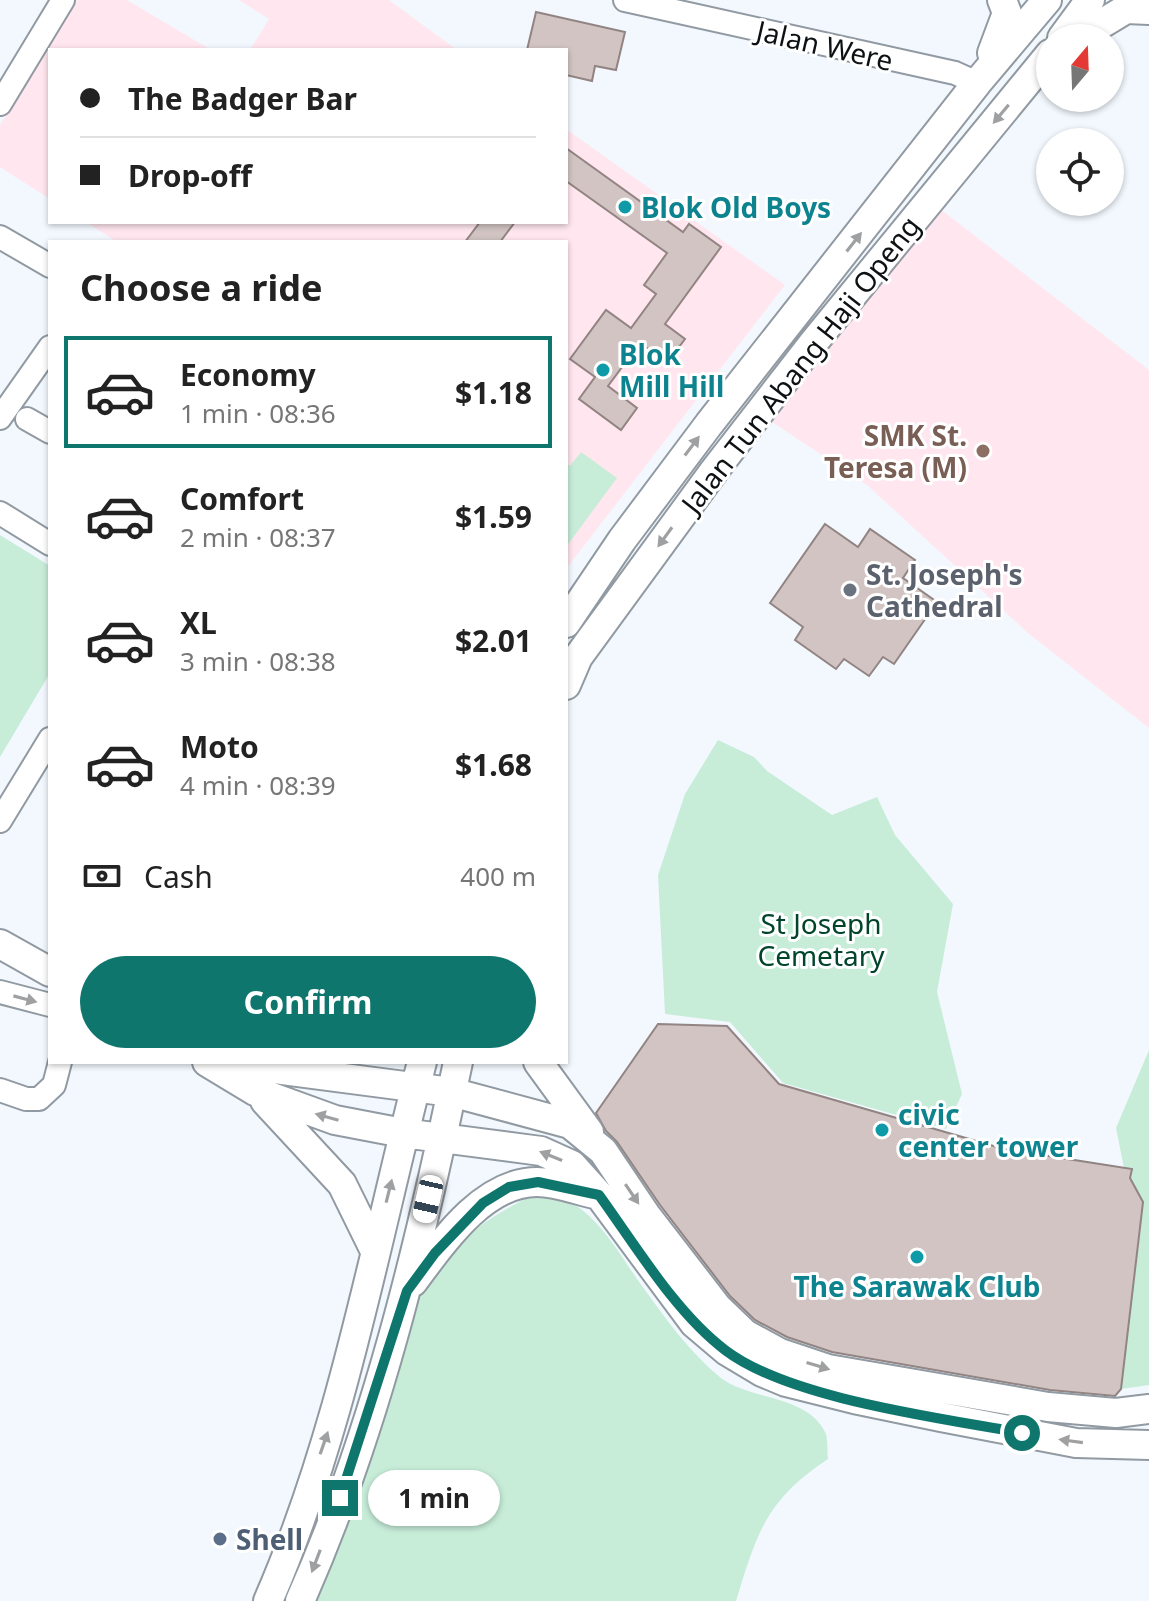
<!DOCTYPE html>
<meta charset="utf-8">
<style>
body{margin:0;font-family:"Noto Sans",sans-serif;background:#f2f2f2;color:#222;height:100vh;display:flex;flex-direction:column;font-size:30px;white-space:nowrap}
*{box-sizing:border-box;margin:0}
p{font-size:26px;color:#767676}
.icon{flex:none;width:44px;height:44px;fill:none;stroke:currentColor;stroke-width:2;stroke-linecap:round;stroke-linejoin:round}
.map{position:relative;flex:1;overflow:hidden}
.details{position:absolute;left:48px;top:240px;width:520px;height:824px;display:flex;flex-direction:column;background:#fff;border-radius:0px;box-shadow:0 2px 6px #0004}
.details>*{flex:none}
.guide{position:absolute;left:48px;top:48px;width:520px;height:176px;border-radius:0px;box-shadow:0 2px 6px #0004;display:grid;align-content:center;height:176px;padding:0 32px;background:#fff}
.needle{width:52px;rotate:19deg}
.fabs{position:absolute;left:1036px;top:24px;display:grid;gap:16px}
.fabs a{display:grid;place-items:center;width:88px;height:88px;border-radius:50%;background:#fff;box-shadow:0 2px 6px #0004;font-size:40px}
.end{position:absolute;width:36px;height:36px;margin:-18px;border:10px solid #0f766e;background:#fff;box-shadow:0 0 0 4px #fff}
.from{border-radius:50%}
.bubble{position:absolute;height:56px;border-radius:28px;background:#fff;box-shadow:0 2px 6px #0004;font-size:26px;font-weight:700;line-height:56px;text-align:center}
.car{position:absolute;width:24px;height:48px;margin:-24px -12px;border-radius:10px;box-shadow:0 0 6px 2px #0007;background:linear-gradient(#fff 24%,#345 0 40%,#fff 0 76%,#345 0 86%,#fff 0)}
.guide b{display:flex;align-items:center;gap:28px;height:76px;font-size:30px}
.guide b+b{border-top:2px solid #e0e0e0}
.guide i{width:20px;height:20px;background:#222}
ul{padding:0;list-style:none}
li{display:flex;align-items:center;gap:24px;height:112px;margin:0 16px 12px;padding:0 16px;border:4px solid transparent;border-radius:0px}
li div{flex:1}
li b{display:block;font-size:30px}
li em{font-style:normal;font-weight:700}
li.active{border-color:#0f766e}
li>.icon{width:72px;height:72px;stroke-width:1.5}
h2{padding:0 32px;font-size:36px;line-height:96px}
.pay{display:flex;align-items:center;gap:20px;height:88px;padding:0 32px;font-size:30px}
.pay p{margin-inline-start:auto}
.primary-button{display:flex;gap:16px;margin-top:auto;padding:16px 32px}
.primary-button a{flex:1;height:92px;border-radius:48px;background:#0f766e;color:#fff;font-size:32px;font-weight:700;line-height:92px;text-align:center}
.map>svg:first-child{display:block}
.education{fill:#ffe6ef}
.green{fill:#c7edd9}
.building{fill:#d1c4c2;stroke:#918482;stroke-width:2}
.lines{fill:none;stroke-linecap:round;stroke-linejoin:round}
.minor-casing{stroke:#919aa2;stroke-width:26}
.major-casing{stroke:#919aa2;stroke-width:32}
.minor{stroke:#fff;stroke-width:22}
.major{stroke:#fff;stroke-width:28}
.oneway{fill:#9ea0a1}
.route{stroke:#0f766e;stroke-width:10}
.culture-dot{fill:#0f9aa8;stroke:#fff;stroke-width:3}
.education-dot{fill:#8d6e63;stroke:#fff;stroke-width:3}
.worship-dot{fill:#6b7280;stroke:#fff;stroke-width:3}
.service-dot{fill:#5c6f8a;stroke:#fff;stroke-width:3}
.labels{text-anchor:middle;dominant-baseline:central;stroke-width:6;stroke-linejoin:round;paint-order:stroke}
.street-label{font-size:28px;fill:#0d1113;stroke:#fff}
.culture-label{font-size:28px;font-weight:bold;fill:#0d838f;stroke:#fff;text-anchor:start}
.education-label{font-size:28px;font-weight:bold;fill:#785e54;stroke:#fff;text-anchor:end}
.worship-label{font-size:28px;font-weight:bold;fill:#5b616d;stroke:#fff;text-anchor:start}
.park-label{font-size:28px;fill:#00442c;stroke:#fff}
.service-label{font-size:28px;font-weight:bold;fill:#4e5e75;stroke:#fff;text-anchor:start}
</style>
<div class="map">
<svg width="1149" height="1601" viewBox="0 0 1149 1601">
<rect width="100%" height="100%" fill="#f2f8fe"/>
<path class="education" d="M77 0H127L211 50H50V199L0 167V125Z
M239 0H389L457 50H250L269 19Z
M566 129 785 285 566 569V242H117L86 222H566Z
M935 205 1149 370V728L1028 633 867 485 766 418Z"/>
<path class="green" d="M581 452 617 478 566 547V463L570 466Z
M0 535 50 566V673L0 757Z
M718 740 754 757 767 771 832 815 877 797 895 835 953 904 937 992 962 1094 946 1129 783 1083 730 1022 665 1014 658 875 685 794Z
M1149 1050V1385L1121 1389 1143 1202 1124 1168 1116 1128Z
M536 1194C545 1196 557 1197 566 1200 600 1216 621 1257 642 1286 665 1318 690 1353 721 1378 749 1400 809 1395 826 1434 828 1441 827 1452 828 1459 766 1500 757 1533 736 1601H311L409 1334C415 1314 419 1291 431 1274 455 1239 498 1211 536 1194Z"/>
<path class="building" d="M536 12 625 32 616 70 595 66 592 81 566 75V50H527Z
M566 148 683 232 689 224 721 247 665 324 685 339 667 363 640 343 608 386 637 408 621 430 579 399 595 377 570 359 606 310 631 328 656 294 644 285 667 253 566 181Z
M480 222H515L500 242H465Z
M825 524 858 547 870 529 915 560 903 578 937 602 894 664 883 657 869 676 844 659 836 669 795 640 803 627 770 603Z
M658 1024 727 1026 779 1084 1004 1149 1132 1169 1130 1178 1143 1202 1121 1389 1115 1396 1050 1390 832 1352 787 1337 755 1320 730 1296 660 1205 617 1142 606 1131 596 1113Z"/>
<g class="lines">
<defs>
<path id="minor" d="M625 0 955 73 977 83
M0 104 63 0
M0 237 50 266
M0 418 50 347
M27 419 50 432
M0 513 50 544
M0 821 50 739
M0 992 50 1005
M0 1090 26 1099H39L54 1085 60 1062"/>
<path id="major" d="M1062 38 1090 0
M1078 38 1126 9 1149 10
M992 53 1007 13 1002 0
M566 623 622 540 709 424 977 83 1047 0
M566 685 578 657 714 471 814 342 1050 54
M0 944 50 972
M207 1062 255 1091 335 1120 403 1133 541 1151 572 1165 599 1195 694 1323 727 1351 762 1372 786 1382 854 1399 941 1417 1076 1443 1149 1445
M220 1062 451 1092 570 1124 603 1151 646 1215 717 1307 745 1334 780 1353 828 1369 1048 1407 1116 1413 1149 1409
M538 1062 589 1132
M265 1101 342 1184 375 1251
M413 1282C442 1243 483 1182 537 1182 557 1182 579 1191 599 1195
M268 1601C343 1430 375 1242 422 1062
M300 1601C376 1430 420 1245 458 1062"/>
</defs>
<use href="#minor" class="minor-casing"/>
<use href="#major" class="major-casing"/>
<use href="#minor" class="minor"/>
<use href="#major" class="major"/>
</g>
<defs><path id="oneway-solid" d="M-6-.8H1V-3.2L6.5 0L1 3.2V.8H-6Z" transform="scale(2)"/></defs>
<g class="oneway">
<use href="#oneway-solid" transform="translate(1001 114) rotate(130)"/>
<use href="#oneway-solid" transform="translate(854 242) rotate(-52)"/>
<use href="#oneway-solid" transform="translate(692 446) rotate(-53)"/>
<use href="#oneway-solid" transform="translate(665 537) rotate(126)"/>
<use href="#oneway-solid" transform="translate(25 999) rotate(15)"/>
<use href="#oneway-solid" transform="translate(327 1117) rotate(-164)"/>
<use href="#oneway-solid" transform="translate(551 1156) rotate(-158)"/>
<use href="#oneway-solid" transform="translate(389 1191) rotate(-76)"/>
<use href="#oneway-solid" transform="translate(632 1194) rotate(56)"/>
<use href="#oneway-solid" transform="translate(818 1366) rotate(17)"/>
<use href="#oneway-solid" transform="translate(1071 1441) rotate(-172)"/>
<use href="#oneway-solid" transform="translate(324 1443) rotate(-71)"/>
<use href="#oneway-solid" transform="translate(316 1561) rotate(111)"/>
</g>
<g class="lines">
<path class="route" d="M340 1498 407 1291 435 1253 483 1203 509 1187 538 1182 599 1195C636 1246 675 1312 725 1350 789 1399 941 1418 1022 1433"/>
</g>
<g class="culture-dot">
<circle cx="625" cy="207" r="8"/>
<circle cx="603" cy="370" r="8"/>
<circle cx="882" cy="1130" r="8"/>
<circle cx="917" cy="1257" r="8"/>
</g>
<circle class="education-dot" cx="983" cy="451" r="8"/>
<circle class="worship-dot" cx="850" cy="590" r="8"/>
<circle class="service-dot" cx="220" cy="1539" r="8"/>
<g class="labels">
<g class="street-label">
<text transform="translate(825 45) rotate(13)">Jalan Were</text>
<text transform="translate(800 364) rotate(-52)">Jalan Tun Abang Haji Openg</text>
</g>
<g class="culture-label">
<text x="641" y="207">Blok Old Boys</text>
<text x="619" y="354">Blok<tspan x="619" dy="32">Mill Hill</tspan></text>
<text x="898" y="1114">civic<tspan x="898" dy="32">center tower</tspan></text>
<text x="917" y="1286" text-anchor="middle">The Sarawak Club</text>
</g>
<g class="education-label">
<text x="967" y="435">SMK St.<tspan x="967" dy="32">Teresa (M)</tspan></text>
</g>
<g class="worship-label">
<text x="866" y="574">St. Joseph's<tspan x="866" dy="32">Cathedral</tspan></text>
</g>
<g class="park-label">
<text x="821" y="923">St Joseph<tspan x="821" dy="32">Cemetary</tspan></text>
</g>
<g class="service-label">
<text x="236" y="1539">Shell</text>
</g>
</g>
</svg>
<div class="fabs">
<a><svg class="needle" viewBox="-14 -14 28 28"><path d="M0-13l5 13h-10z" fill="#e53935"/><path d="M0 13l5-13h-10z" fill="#767676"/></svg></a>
<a><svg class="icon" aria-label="locate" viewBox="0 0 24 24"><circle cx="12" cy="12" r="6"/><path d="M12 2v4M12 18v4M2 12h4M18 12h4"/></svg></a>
</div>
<i class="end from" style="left:1022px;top:1433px"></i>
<i class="end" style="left:340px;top:1498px"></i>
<div class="bubble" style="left:368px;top:1470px;width:132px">1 min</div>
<i class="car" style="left:428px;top:1199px;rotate:193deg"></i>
<div class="guide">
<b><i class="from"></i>The Badger Bar</b>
<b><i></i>Drop-off</b>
</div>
<section class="details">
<h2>Choose a ride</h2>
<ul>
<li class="active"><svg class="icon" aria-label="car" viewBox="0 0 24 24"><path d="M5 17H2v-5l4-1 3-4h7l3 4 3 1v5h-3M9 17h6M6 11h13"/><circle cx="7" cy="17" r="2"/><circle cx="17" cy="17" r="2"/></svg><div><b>Economy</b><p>1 min · 08:36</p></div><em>$1.18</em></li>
<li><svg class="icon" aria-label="car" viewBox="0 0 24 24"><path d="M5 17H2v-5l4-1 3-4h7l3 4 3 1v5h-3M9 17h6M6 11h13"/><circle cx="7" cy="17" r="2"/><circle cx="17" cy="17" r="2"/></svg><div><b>Comfort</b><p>2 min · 08:37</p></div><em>$1.59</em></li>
<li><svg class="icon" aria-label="car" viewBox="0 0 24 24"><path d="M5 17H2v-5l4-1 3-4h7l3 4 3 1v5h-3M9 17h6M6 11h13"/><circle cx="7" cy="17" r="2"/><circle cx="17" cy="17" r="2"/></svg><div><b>XL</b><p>3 min · 08:38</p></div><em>$2.01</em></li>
<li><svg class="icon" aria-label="car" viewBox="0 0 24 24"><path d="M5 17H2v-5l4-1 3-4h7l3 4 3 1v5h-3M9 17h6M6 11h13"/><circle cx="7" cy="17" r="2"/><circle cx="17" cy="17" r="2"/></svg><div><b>Moto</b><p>4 min · 08:39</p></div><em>$1.68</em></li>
</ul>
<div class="pay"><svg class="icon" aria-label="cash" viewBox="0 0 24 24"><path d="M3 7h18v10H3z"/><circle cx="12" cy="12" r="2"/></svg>Cash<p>400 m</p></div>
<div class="primary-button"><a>Confirm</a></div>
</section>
</div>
